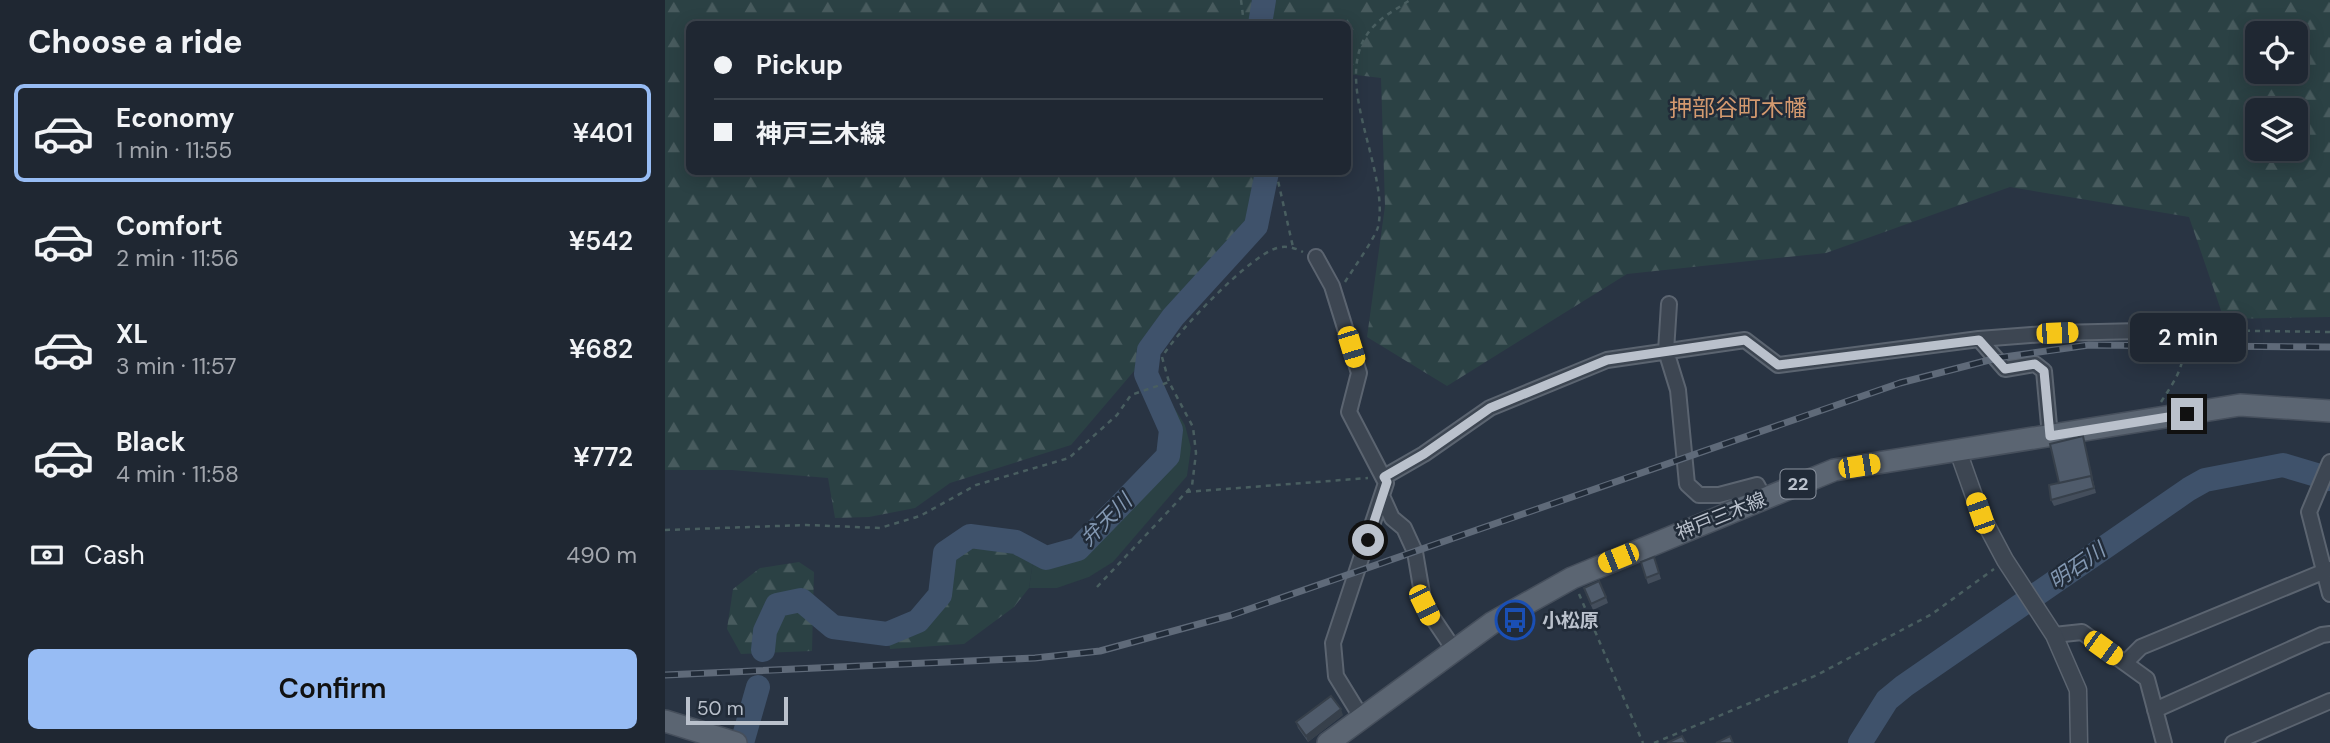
<!DOCTYPE html>
<meta charset="utf-8">
<style>
body{margin:0;font-family:"DM Sans","Noto Sans JP",sans-serif;background:#272f3a;color:#f1f3f6;height:100vh;display:flex;flex-direction:column;font-size:26px;white-space:nowrap}
*{box-sizing:border-box;margin:0}
p{font-size:23px;color:#a1a5ac}
.icon{flex:none;width:38px;height:38px;fill:none;stroke:currentColor;stroke-width:2;stroke-linecap:round;stroke-linejoin:round}
.map{position:relative;flex:1;overflow:hidden}
.side{display:flex;flex-direction:column;background:#1f2732;width:665px}
.side>*{flex:none}
.hud{position:absolute;left:21px;top:21px;width:665px;height:154px;border-radius:10px;box-shadow:0 4px 18px #0003,0 0 0 2px #3c444d;display:grid;align-content:center;height:154px;padding:0 28px;background:#1f2732}
.buttons{position:absolute;left:1580px;top:21px;display:grid;gap:14px}
.buttons a{display:grid;place-items:center;width:63px;height:63px;border-radius:10px;background:#1f2732;box-shadow:0 4px 18px #0003,0 0 0 2px #3c444d;font-size:35px}
.scale{position:absolute;left:21px;bottom:18px;width:102px;box-sizing:border-box;padding-left:7px;border:4px solid #bac1cc;border-top:0;font-size:19px;line-height:24px;white-space:nowrap;color:#bac1cc;-webkit-text-stroke:5px #212b38;paint-order:stroke}
.end{position:absolute;width:32px;height:32px;margin:-16px;border:9px solid #bac1cc;background:#111;box-shadow:0 0 0 4px #111}
.from{border-radius:50%}
.bubble{position:absolute;height:49px;border-radius:10px;background:#1f2732;box-shadow:0 4px 18px #0003,0 0 0 2px #3c444d;font-size:23px;font-weight:600;line-height:49px;text-align:center}
.car{position:absolute;width:21px;height:42px;margin:-21px -10px;border-radius:9px;box-shadow:0 0 5px 2px #0007;background:linear-gradient(#f5c518 24%,#345 0 40%,#f5c518 0 76%,#345 0 86%,#f5c518 0)}
.hud b{display:flex;align-items:center;gap:24px;height:66px;font-size:26px}
.hud b+b{border-top:2px solid #3c444d}
.hud i{width:18px;height:18px;background:#f1f3f6}
ul{padding:0;list-style:none}
li{display:flex;align-items:center;gap:21px;height:98px;margin:0 14px 10px;padding:0 14px;border:4px solid transparent;border-radius:10px}
li div{flex:1}
li b{display:block;font-size:26px}
li em{font-style:normal;font-weight:600}
li.active{border-color:#97bcf4}
li>.icon{width:63px;height:63px;stroke-width:1.5}
h2{padding:0 28px;font-size:32px;line-height:84px}
.pay{display:flex;align-items:center;gap:18px;height:77px;padding:0 28px;font-size:26px}
.pay p{margin-inline-start:auto}
.button{display:flex;gap:14px;margin-top:auto;padding:14px 28px}
.button a{flex:1;height:80px;border-radius:10px;background:#97bcf4;color:#111;font-size:28px;font-weight:600;line-height:80px;text-align:center}
main{display:flex;flex:1;min-height:0}
.map>svg:first-child{display:block}
.grass{fill:#2b4144}
.forest{fill:url(#forest-firs);fill-rule:evenodd}
.lines{fill:none;stroke-linecap:round;stroke-linejoin:round}
.river{stroke:#3f526b;stroke-width:24}
.minor-casing{stroke:#5b6470;stroke-width:18}
.tertiary-casing{stroke:#5b6470;stroke-width:19}
.primary-casing{stroke:#464f5c;stroke-width:24}
.path{stroke:#495e60;stroke-width:2.5;stroke-dasharray:5 5;stroke-linecap:butt}
.minor{stroke:#3d4652;stroke-width:14}
.tertiary{stroke:#3d4652;stroke-width:16}
.primary{stroke:#5b6572;stroke-width:21}
.rail-casing{stroke:#5f6a79;stroke-width:7}
.rail{stroke:#212b38;stroke-width:4.5;stroke-dasharray:13;stroke-linecap:butt}
.wall{fill:#444e5c}
.shaded-wall{fill:#37404b}
.building{fill:#4f5b6b;stroke:#37404b;stroke-width:2}
.route{stroke:#bac1cc;stroke-width:9}
.labels{text-anchor:middle;dominant-baseline:central;stroke-width:5;stroke-linejoin:round;paint-order:stroke}
.shield{fill:#212b38;stroke:#8c94a0;stroke-width:2}
.shield-label{font-size:18px;font-weight:bold;fill:#bac1cc}
.street-label{font-size:19px;fill:#bac1cc;stroke:#212b38}
.poi-label{font-size:19px;font-weight:bold;fill:#bac1cc;stroke:#212b38;text-anchor:start}
.water-label{font-size:21px;font-style:italic;fill:#8398b2;stroke:#212b38}
.quarter-label{font-size:23px;fill:#d3996f;stroke:#212b38}
</style>
<main>
<section class="side">
<h2>Choose a ride</h2>
<ul>
<li class="active"><svg class="icon" aria-label="car" viewBox="0 0 24 24"><path d="M5 17H2v-5l4-1 3-4h7l3 4 3 1v5h-3M9 17h6M6 11h13"/><circle cx="7" cy="17" r="2"/><circle cx="17" cy="17" r="2"/></svg><div><b>Economy</b><p>1 min · 11:55</p></div><em>¥401</em></li>
<li><svg class="icon" aria-label="car" viewBox="0 0 24 24"><path d="M5 17H2v-5l4-1 3-4h7l3 4 3 1v5h-3M9 17h6M6 11h13"/><circle cx="7" cy="17" r="2"/><circle cx="17" cy="17" r="2"/></svg><div><b>Comfort</b><p>2 min · 11:56</p></div><em>¥542</em></li>
<li><svg class="icon" aria-label="car" viewBox="0 0 24 24"><path d="M5 17H2v-5l4-1 3-4h7l3 4 3 1v5h-3M9 17h6M6 11h13"/><circle cx="7" cy="17" r="2"/><circle cx="17" cy="17" r="2"/></svg><div><b>XL</b><p>3 min · 11:57</p></div><em>¥682</em></li>
<li><svg class="icon" aria-label="car" viewBox="0 0 24 24"><path d="M5 17H2v-5l4-1 3-4h7l3 4 3 1v5h-3M9 17h6M6 11h13"/><circle cx="7" cy="17" r="2"/><circle cx="17" cy="17" r="2"/></svg><div><b>Black</b><p>4 min · 11:58</p></div><em>¥772</em></li>
</ul>
<div class="pay"><svg class="icon" aria-label="cash" viewBox="0 0 24 24"><path d="M3 7h18v10H3z"/><circle cx="12" cy="12" r="2"/></svg>Cash<p>490 m</p></div>
<div class="button"><a>Confirm</a></div>
</section>
<div class="map">
<svg width="1665" height="743" viewBox="0 0 1665 743">
<defs>
<pattern id="forest-firs" width="22" height="20" patternUnits="userSpaceOnUse" patternTransform="scale(1.75)"><rect width="22" height="20" fill="#2b4144"/><path d="M5 1l3.5 6h-7zM16 11l3.5 6h-7z" fill="#485b5e"/></pattern>
</defs>
<rect width="100%" height="100%" fill="#293443"/>
<path class="grass" d="M497 388 520 425 526 448 522 476 448 562 424 577 392 588H364L368 560 388 565 428 546 493 480 510 450V429L492 392Z"/>
<path class="forest" d="M0 0H1665V317L1559 319 1524 217 1345 187 1161 253 962 274 782 386 702 337 720 206 716 78 683 74 682 24H24V172H606L568 255 406 445 285 483 250 508 204 517 170 518 163 478 67 470H0ZM1592 33H1631V72H1592ZM1592 110H1631V149H1592Z
M305 543 344 545 368 560 364 588 349 607 299 644 225 649 224 641 261 626 280 595 285 563Z
M134 562 149 572 147 651 76 654 62 629 68 589 95 568Z"/>
<g class="lines">
<path class="river" d="M595 24 599 0
M98 650 100 631 112 605 136 600 168 627 222 634 253 621 275 595 280 553 305 536 351 542 381 558 413 549 503 456 506 430 481 374 484 350 508 317 591 226 602 172
M77 743 93 687
M1195 743 1222 700 1239 686 1524 489 1540 480 1618 465 1665 479"/>
<defs>
<path id="minor" d="M651 257 667 286 694 373 684 412 721 483 668 643 671 676 698 720
M1004 304 1001 351 1013 390 1022 484 1034 495H1054L1092 485 1099 498
M1314 339 1392 333 1517 330
M1665 462 1644 512 1665 594
M719 477 759 454 825 408 942 360 1080 340 1113 365 1314 339 1340 369 1370 364 1379 371 1385 436
M717 496 727 518 739 528 750 552 759 605 790 651
M1389 635 1417 632 1482 679 1499 743
M1460 663 1476 647 1665 569
M1490 710 1657 635 1665 634
M1568 743 1665 701"/>
<path id="tertiary" d="M1293 451 1315 513 1340 560 1389 635 1413 690 1414 743"/>
<path id="primary" d="M0 721 71 743
M663 743 827 623 907 578 1169 470 1575 405 1665 411"/>
</defs>
<use href="#minor" class="minor-casing"/>
<use href="#tertiary" class="tertiary-casing"/>
<use href="#primary" class="primary-casing"/>
<path class="path" d="M576 0 579 24
M611 172 628 247
M680 282C688 269 710 238 713 227 726 168 660 73 710 25 719 15 734 8 745 0
M1530 330 1665 332
M1496 402C1508 383 1520 368 1518 345
M521 492 703 478
M0 530 141 525 215 528 255 516 311 485 404 458 452 415 466 395 504 382
M432 587 527 486 531 453 528 427 504 382 497 357C511 333 585 255 612 248 621 245 630 248 638 252
M914 594 978 743
M989 743 1152 675 1267 614 1329 569"/>
<use href="#minor" class="minor"/>
<use href="#tertiary" class="tertiary"/>
<use href="#primary" class="primary"/>
<defs>
<path id="rail" d="M0 675 370 658 435 651 567 615 1235 383 1332 358 1424 345 1665 347"/>
</defs>
<use href="#rail" class="rail-casing"/>
<use href="#rail" class="rail"/>
</g>
<path class="wall" d="M1418 436 1431 493 1389 506 1386 500Z
M989 557 996 579 983 584 981 578Z
M921 594 941 597 943 603 928 610Z
M678 715 643 742 633 728 631 722Z"/>
<path class="shaded-wall" d="M676 709 678 715 643 742 641 736Z"/>
<path class="building" d="M1418 436 1427 478 1426 476 1394 483 1385 444Z
M1426 476 1429 488 1386 500 1384 485Z
M989 557 994 573 981 578 976 562Z
M934 581 941 597 926 604 919 588Z
M666 696 676 709 641 736 631 722Z
M1017 736 1021 743H1002Z
M1065 736 1068 743H1051Z"/>
<g class="lines">
<path class="route" d="M703 540 722 482 719 477 759 454 825 408 942 360 1080 340 1113 365 1314 340 1340 369 1370 364 1379 371 1385 436 1522 414"/>
</g>
<defs>
<symbol id="bus-ring" viewBox="-11 -11 22 22"><circle r="9.5" fill="#212b38" stroke="#1a4fb4" stroke-width="1.5"/><path d="M-5-6H5V4H4V6H2V4H-2V6H-4V4H-5ZM-3.5-4V0h7V-4ZM-3.5 1.2v1.5H-2V1.2ZM2 1.2v1.5H3.5V1.2Z" fill="#1a4fb4"/></symbol>
</defs>
<g fill-rule="evenodd">
<use href="#bus-ring" x="828" y="598" width="44" height="44"/>
</g>
<g class="labels">
<rect class="shield" x="1115.5" y="469.5" width="35" height="29" rx="5"/>
<g class="shield-label">
<text x="1133" y="484">22</text>
</g>
<g class="street-label">
<text transform="translate(1056 516) rotate(-22)">神戸三木線</text>
</g>
<g class="poi-label">
<text x="877" y="620">小松原</text>
</g>
<g class="water-label">
<text transform="translate(441 520) rotate(-45)">弁天川</text>
<text transform="translate(1412 566) rotate(-35)">明石川</text>
</g>
<g class="quarter-label">
<text x="1073" y="108">押部谷町木幡</text>
</g>
</g>
</svg>
<div class="buttons">
<a><svg class="icon" aria-label="locate" viewBox="0 0 24 24"><circle cx="12" cy="12" r="6"/><path d="M12 2v4M12 18v4M2 12h4M18 12h4"/></svg></a>
<a><svg class="icon" aria-label="layers" viewBox="0 0 24 24"><path d="M12 4l9 5-9 5-9-5zM3 14l9 5 9-5"/></svg></a>
</div>
<div class="scale">50 m</div>
<i class="end from" style="left:703px;top:540px"></i>
<i class="end" style="left:1522px;top:414px"></i>
<div class="bubble" style="left:1465px;top:313px;width:116px">2 min</div>
<i class="car" style="left:1392px;top:333px;rotate:88deg"></i>
<i class="car" style="left:686px;top:347px;rotate:163deg"></i>
<i class="car" style="left:1194px;top:466px;rotate:81deg"></i>
<i class="car" style="left:1315px;top:513px;rotate:341deg"></i>
<i class="car" style="left:953px;top:558px;rotate:248deg"></i>
<i class="car" style="left:759px;top:605px;rotate:154deg"></i>
<i class="car" style="left:1438px;top:648px;rotate:126deg"></i>
<div class="hud">
<b><i class="from"></i>Pickup</b>
<b><i></i>神戸三木線</b>
</div>
</div>
</main>
